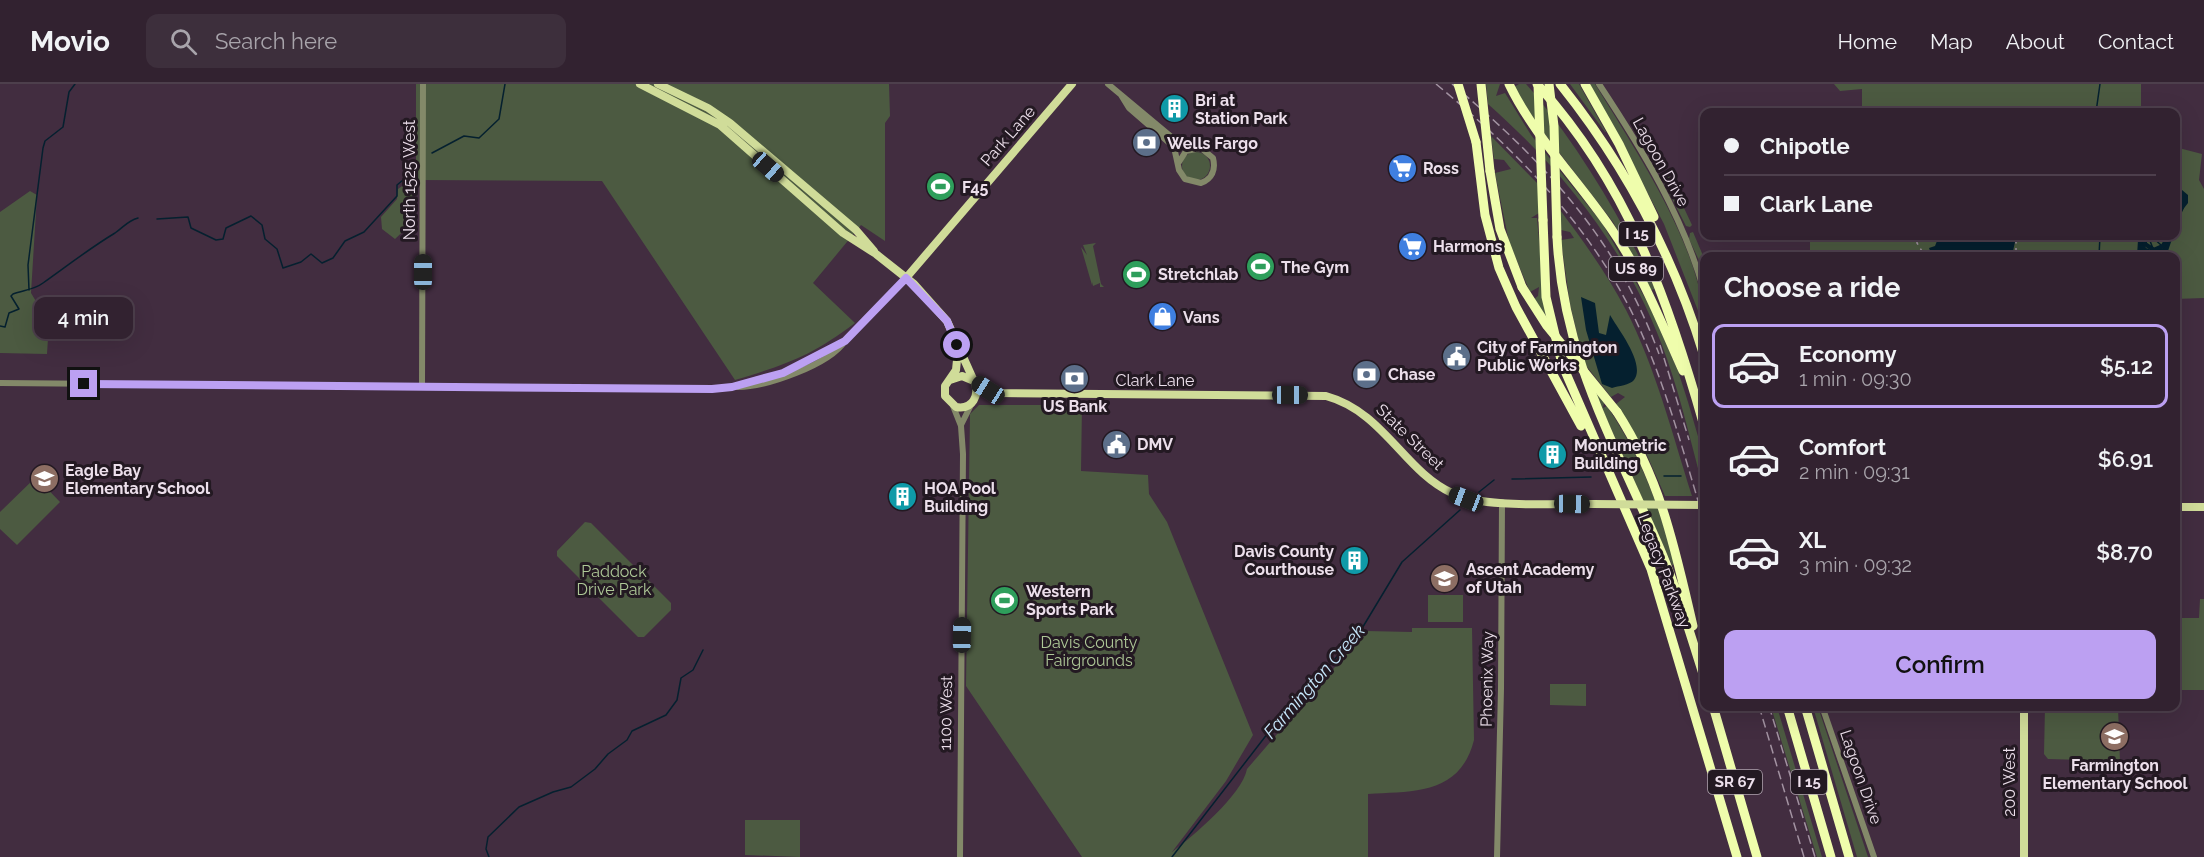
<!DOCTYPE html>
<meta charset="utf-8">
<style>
body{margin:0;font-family:Raleway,sans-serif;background:#3d2f3c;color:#f1f3f6;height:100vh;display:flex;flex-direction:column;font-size:22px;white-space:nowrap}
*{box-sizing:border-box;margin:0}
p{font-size:20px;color:#a8a4ab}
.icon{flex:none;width:33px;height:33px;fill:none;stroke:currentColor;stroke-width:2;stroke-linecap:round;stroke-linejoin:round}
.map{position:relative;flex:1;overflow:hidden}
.sheet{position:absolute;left:1700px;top:168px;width:480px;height:459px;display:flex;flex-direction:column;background:#322230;border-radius:12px;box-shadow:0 6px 24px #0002,0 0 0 2px #4d3f4c}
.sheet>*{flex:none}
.hud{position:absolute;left:1700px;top:24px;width:480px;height:132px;border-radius:12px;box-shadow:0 6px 24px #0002,0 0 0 2px #4d3f4c;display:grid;align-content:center;height:132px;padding:0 24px;background:#322230}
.end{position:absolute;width:27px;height:27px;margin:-14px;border:8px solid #bca0f2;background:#111;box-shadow:0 0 0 3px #111}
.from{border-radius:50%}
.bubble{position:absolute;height:42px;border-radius:12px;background:#322230;box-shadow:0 6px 24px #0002,0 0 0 2px #4d3f4c;font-size:20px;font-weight:600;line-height:42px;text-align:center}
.car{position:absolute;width:18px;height:36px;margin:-18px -9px;border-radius:8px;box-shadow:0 0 4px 2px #0007;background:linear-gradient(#222 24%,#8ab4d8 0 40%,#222 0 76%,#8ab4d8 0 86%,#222 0)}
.hud b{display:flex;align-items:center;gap:21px;height:57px;font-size:22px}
.hud b+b{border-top:2px solid #4d3f4c}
.hud i{width:15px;height:15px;background:#f1f3f6}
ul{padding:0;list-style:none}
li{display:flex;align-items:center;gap:18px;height:84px;margin:0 12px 9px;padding:0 12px;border:3px solid transparent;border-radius:12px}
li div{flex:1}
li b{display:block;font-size:22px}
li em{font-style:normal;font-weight:600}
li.active{border-color:#bca0f2}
li>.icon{width:54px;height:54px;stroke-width:1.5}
h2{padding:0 24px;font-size:27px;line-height:72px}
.primary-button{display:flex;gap:12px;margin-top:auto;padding:12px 24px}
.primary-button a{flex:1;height:69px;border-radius:12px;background:#bca0f2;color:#111;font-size:24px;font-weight:600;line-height:69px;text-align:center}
header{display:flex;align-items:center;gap:36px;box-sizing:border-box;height:84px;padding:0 30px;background:#322230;border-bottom:2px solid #4d3f4c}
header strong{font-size:28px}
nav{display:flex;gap:33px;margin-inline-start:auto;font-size:21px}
.search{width:420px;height:54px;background:#3d2f3c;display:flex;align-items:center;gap:15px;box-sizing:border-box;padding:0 21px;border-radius:12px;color:#a8a4ab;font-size:22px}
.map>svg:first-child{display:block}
.green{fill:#4c5a41}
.water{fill:#05202f}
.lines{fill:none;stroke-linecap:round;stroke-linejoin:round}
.stream{stroke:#05202f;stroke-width:1.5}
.canal{stroke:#05202f;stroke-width:4.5}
.minor{stroke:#838969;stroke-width:6}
.major{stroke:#d0dc99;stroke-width:8}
.highway{stroke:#effdac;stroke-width:9}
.rail{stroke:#a393a2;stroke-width:1.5;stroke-dasharray:9 4.5;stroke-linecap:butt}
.major-bridge{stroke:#d0dc99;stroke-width:8}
.highway-bridge{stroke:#effdac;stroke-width:9}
.route{stroke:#bca0f2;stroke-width:8}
.labels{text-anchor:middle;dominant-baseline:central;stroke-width:6;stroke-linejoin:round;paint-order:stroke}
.shield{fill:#231922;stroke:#b0a4af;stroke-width:1.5}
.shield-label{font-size:15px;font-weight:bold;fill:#ecdfeb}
.poi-label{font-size:16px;font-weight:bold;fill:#ecdfeb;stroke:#231922;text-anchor:start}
.street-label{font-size:16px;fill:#ecdfeb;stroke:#231922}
.park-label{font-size:16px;fill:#aec897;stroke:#231922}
.water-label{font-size:18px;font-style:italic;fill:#c7e8fc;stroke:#231922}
</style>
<header>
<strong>Movio</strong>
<div class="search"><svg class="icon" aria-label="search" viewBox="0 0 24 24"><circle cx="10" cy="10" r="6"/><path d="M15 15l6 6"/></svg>Search here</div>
<nav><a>Home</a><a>Map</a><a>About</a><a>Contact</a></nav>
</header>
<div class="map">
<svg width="2204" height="773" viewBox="0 0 2204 773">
<rect width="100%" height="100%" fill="#422d40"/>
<path class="green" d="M416 0H889L890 32 885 39V157L861 141 813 199 855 239C810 273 787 280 735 296L602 97 416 96Z
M1486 0H1500L1496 12 1505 9 1531 51 1602 139 1649 221 1678 287 1688 318 1704 373V407C1692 363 1682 318 1667 275 1632 173 1567 90 1488 20Z
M1519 0H1526L1533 8C1583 69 1621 134 1655 205L1651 206 1613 138 1534 36 1514 3Z
M1570 0H1579L1606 48H1605Z
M1590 0H1595C1634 64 1704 167 1704 242L1664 140Z
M1834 0H2141V28H1862V5L1840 7Z
M1491 52 1538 100 1539 129 1531 134H1537L1546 233 1534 215 1538 212 1539 203 1530 208 1509 158 1495 89 1511 85 1504 76 1494 75Z
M2175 63 2202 70 2199 96 2204 105V214L2175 215V172H1810V155L1829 154V152H2175Z
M1182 82a14 14 0 1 1 28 0a14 14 0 1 1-28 0Z
M1664 89 1668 90 1692 141 1690 143 1686 142 1661 93Z
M412 95 413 138 395 155 382 145 381 133 397 115 398 105Z
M30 107 37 111 31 209 49 239 47 270 0 269V128Z
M1560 126C1584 158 1607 190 1626 226 1656 285 1672 349 1692 412H1665L1646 369 1616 320 1625 313 1618 309 1611 313 1584 279 1570 220 1561 156 1574 154 1570 148 1561 146Z
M1693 148 1704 174V187L1689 155 1690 149Z
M1096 159 1093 162 1101 200 1104 203H1100V199L1093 202 1092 198V201L1081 163 1087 171 1083 161Z
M1591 300 1604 319 1603 324 1607 322C1643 377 1657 417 1675 480L1672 481Z
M979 321H1082L1081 387 1148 391 1149 410 1167 438 1253 651 1226 697 1172 768C1193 752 1242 711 1247 685L1366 547 1412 548V544H1472L1474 656C1460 711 1414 707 1368 710V773H1082L966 602 970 330Z
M36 393 60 418 17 461 0 445V428Z
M585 438 591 439 671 519V526L644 553H638L557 472V467Z
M1428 511H1463V538H1428Z
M2200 515H2204V606H2175V534H2199Z
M1550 600H1586V622L1550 621Z
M1771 623H1777L1822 773H1817Z
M1813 623H1818L1868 773H1857Z
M2045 623H2118L2120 677 2048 675 2044 670Z
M745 736H800V773L745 771Z"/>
<path class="water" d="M2175 106H2182L2188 111V119L2181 128 2175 124Z
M1934 152H2010L2015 158 2012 172H1932L1929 164 1935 162 1937 157Z
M2170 152H2173L2168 167 2169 172H2137L2138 156H2142L2146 164 2154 167 2163 164Z
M1581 213 1595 219 1599 249 1606 251 1610 231C1618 245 1646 280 1634 296 1630 301 1618 302 1612 304L1602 300 1586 246Z"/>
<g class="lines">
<path class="stream" d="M2096 28 2100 0
M432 69 464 52 479 54 499 35 505 0
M157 135 188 133 191 144 216 156 223 155 226 144 251 132 262 141 265 155 277 165 283 184 301 178 311 170 322 179 333 174 345 157 364 148 397 112V101L414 87
M2148 152 2154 167
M2151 152 2161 161
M2099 172 2100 152
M29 206 28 181 43 64 45 57 63 43 69 8 75 0
M0 242 5 243 9 229 19 225 11 212 13 210C23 206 34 206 43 199 67 182 90 164 115 149 124 143 127 137 138 134
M1664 392H1681
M1512 395 1591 393
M1479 408 1494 396
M489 773 486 765 488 753 519 723 553 708 571 703 595 685 608 670 627 656 632 647 666 631 677 616 681 594 693 586 703 566
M1172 773 1268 649 1361 546 1402 478 1460 426"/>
<path class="canal" d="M2175 138 2182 123
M2144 152 2145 160 2154 166 2163 162 2169 152"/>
<path class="minor" d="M1108 0 1174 55 1191 65
M1599 0C1642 65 1683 132 1704 207
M1121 11 1129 24 1174 63 1179 86 1185 95 1201 99C1212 95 1216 86 1213 74L1201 64 1186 67 1179 78
M0 299 712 305 733 303 783 289 845 257 906 194
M422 301 423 0
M738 303C766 303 829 281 845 257
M953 322 961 342 963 370 960 773
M961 341 971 321
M1822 622 1874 773
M1497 773 1501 605 1502 418"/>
<path class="major" d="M640 0 720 41 843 149 876 170 914 200 947 237 973 295
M658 0 708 24 730 39 856 146 874 167
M906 194 1072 0
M950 296 962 292 974 297C980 311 973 326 956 323L945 312V302L956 286 958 266
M975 299 1000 309 1326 312C1384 328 1404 387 1452 409 1486 425 1554 419 1593 420
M2175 423H2204
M2024 773V622"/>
<path class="highway" d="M1509 0C1534 52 1577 95 1610 143 1641 187 1661 238 1683 287
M1537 0C1628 100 1668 215 1704 342
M1560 0C1625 81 1674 173 1704 272
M1585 0 1619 60 1654 133
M1476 58 1485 131 1499 184 1516 223 1581 342
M1490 87 1500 145 1522 203
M1543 136 1546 213 1562 280 1651 485 1737 773
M1557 153C1563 277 1617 362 1663 472 1679 511 1691 553 1704 593
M1617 328C1661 396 1675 465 1693 542
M1713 622 1757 773
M1787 622 1831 773
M1805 622 1849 773"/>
<path class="rail" d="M1436 0C1517 67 1592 143 1637 239 1666 302 1684 370 1704 437
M1452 0C1544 77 1617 155 1659 270
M1917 152V159L1925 172
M2012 152 2016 157V172
M1660 261 1689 356
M1759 622 1804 773
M1769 622 1815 773"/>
<path class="major-bridge" d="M1593 420 1704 421"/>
<path class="highway-bridge" d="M1458 0 1476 58
M1481 0 1490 87
M1538 0 1543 136
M1549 0 1554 42 1557 153
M1522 203 1547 242 1617 328"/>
</g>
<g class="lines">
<path class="route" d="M84 300 712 305 732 303 783 289 845 257 906 194 947 237 957 261"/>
</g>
<defs>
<symbol id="building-disc" viewBox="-11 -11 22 22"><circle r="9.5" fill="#0f9aa8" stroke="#231922"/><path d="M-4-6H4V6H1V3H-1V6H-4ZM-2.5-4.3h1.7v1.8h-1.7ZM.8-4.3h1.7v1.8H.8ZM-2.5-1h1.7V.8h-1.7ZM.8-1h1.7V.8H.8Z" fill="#fff"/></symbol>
<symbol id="bank-disc" viewBox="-11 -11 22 22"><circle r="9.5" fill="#5c6f8a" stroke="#231922"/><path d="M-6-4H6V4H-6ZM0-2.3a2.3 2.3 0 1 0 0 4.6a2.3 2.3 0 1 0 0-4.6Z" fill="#fff"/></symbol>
<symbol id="supermarket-disc" viewBox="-11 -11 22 22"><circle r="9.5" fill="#3f7fe0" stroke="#231922"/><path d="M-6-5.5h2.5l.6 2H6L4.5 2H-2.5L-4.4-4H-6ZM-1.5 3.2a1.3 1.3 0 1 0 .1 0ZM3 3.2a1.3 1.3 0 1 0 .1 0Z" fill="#fff"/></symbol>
<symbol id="stadium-disc" viewBox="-11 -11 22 22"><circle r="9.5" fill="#2e9e5b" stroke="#231922"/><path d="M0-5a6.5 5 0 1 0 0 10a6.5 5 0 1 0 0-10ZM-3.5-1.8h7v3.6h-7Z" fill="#fff"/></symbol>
<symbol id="shop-disc" viewBox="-11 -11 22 22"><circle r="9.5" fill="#3f7fe0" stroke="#231922"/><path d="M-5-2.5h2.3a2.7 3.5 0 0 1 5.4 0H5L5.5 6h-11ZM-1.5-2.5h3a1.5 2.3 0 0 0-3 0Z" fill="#fff"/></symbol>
<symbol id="civic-disc" viewBox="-11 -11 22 22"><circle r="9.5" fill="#5c6f8a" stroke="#231922"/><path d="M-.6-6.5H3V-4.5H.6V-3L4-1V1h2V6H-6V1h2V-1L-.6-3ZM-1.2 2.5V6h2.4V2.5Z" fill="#fff"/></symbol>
<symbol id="school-disc" viewBox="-11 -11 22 22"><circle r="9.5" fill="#8d6e63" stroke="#231922"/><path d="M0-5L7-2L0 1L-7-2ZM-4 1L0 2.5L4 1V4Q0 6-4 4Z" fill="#fff"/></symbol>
</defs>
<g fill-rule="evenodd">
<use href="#building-disc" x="1158" y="8" width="33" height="33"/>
<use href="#bank-disc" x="1130" y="42" width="33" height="33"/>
<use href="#supermarket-disc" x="1386" y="68" width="33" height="33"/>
<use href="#stadium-disc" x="924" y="86" width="33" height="33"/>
<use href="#supermarket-disc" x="1396" y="146" width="33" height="33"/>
<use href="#stadium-disc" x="1244" y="166" width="33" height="33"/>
<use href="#stadium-disc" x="1120" y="174" width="33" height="33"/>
<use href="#shop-disc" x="1146" y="216" width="33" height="33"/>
<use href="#civic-disc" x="1440" y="256" width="33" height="33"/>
<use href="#bank-disc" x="1350" y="274" width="33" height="33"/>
<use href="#bank-disc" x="1058" y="278" width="33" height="33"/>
<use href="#civic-disc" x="1100" y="344" width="33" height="33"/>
<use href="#building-disc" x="1536" y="354" width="33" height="33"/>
<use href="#school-disc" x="28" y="378" width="33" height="33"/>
<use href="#building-disc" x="886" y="396" width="33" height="33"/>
<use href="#building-disc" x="1338" y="460" width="33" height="33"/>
<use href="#school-disc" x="1428" y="478" width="33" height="33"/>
<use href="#stadium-disc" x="988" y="500" width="33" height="33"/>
<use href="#school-disc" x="2098" y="636" width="33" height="33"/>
</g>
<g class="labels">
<g class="shield">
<rect x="1619" y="138" width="36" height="24" rx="4.5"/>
<rect x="1609" y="173" width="54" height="24" rx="4.5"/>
<rect x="1708" y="686" width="54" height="24" rx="4.5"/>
<rect x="1791" y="686" width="36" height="24" rx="4.5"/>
</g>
<g class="shield-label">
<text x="1637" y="150">I 15</text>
<text x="1636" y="185">US 89</text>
<text x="1735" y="698">SR 67</text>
<text x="1809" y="698">I 15</text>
</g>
<g class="poi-label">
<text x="1195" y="16">Bri at<tspan x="1195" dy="18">Station Park</tspan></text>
<text x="1167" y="59">Wells Fargo</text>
<text x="1423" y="84">Ross</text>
<text x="962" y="103">F45</text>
<text x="1433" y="162">Harmons</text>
<text x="1281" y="183">The Gym</text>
<text x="1158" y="190">Stretchlab</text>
<text x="1183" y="233">Vans</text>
<text x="1477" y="263">City of Farmington<tspan x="1477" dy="18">Public Works</tspan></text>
<text x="1388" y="290">Chase</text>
<text x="1075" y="322" text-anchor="middle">US Bank</text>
<text x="1137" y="360">DMV</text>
<text x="1574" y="361">Monumetric<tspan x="1574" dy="18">Building</tspan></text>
<text x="65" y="386">Eagle Bay<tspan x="65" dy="18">Elementary School</tspan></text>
<text x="924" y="404">HOA Pool<tspan x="924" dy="18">Building</tspan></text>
<text x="1334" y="467" text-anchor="end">Davis County<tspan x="1334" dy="18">Courthouse</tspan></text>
<text x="1466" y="485">Ascent Academy<tspan x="1466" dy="18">of Utah</tspan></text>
<text x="1026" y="507">Western<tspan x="1026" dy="18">Sports Park</tspan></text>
<text x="2115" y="681" text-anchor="middle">Farmington<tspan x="2115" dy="18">Elementary School</tspan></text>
</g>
<g class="street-label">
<text transform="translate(1008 52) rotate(-49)">Park Lane</text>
<text transform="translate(1661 78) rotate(61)">Lagoon Drive</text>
<text transform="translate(409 96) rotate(-90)">North 1525 West</text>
<text x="1155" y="296">Clark Lane</text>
<text transform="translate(1410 353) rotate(44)">State Street</text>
<text transform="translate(1664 487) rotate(69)">Legacy Parkway</text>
<text transform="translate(1487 595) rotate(-89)">Phoenix Way</text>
<text transform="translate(946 629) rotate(-89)">1100 West</text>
<text transform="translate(1861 693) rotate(71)">Lagoon Drive</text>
<text transform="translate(2009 698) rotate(-90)">200 West</text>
</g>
<g class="park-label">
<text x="614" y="487">Paddock<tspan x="614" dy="18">Drive Park</tspan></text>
<text x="1089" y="558">Davis County<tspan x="1089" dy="18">Fairgrounds</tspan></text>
</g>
<g class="water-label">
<text transform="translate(1314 597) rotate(-49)">Farmington Creek</text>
</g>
</g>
</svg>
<i class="end from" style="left:957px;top:261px"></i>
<i class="end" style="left:84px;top:300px"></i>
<div class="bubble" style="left:34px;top:213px;width:99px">4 min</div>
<i class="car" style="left:768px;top:83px;rotate:131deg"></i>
<i class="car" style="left:423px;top:188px;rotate:0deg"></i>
<i class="car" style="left:988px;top:306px;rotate:302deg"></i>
<i class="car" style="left:1290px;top:311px;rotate:90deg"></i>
<i class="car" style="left:1466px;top:415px;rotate:291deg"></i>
<i class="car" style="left:1572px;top:420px;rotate:91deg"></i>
<i class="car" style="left:962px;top:551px;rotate:1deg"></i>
<div class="hud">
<b><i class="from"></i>Chipotle</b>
<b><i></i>Clark Lane</b>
</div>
<section class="sheet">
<h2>Choose a ride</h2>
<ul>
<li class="active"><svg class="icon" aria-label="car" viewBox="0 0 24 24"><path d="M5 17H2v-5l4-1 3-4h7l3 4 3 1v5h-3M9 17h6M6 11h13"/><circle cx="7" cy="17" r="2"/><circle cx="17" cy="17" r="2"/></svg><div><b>Economy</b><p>1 min · 09:30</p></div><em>$5.12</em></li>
<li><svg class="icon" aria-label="car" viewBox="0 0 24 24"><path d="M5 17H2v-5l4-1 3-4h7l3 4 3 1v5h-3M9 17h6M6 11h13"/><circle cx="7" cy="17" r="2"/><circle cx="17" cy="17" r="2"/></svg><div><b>Comfort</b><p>2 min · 09:31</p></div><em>$6.91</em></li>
<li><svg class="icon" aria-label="car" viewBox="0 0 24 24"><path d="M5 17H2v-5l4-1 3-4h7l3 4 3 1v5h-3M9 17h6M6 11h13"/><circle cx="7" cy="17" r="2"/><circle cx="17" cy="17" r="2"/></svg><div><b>XL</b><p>3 min · 09:32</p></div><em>$8.70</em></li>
</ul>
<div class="primary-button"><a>Confirm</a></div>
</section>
</div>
